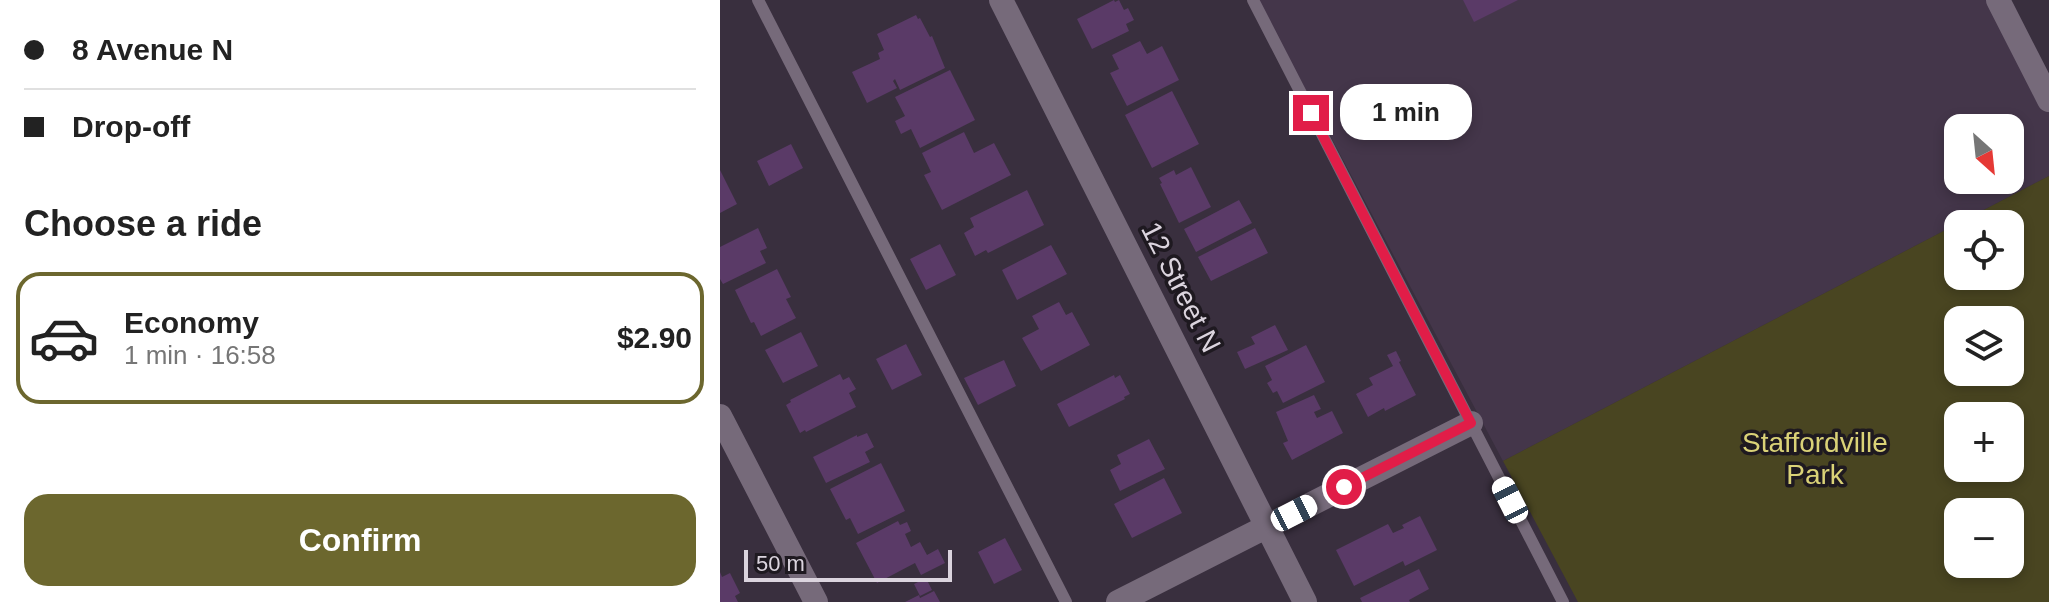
<!DOCTYPE html>
<meta charset="utf-8">
<style>
body{margin:0;font-family:Arial,sans-serif;background:#f2f2f2;color:#222;height:100vh;display:flex;flex-direction:column;font-size:30px;white-space:nowrap}
*{box-sizing:border-box;margin:0}
p{font-size:26px;color:#767676}
.icon{flex:none;width:44px;height:44px;fill:none;stroke:currentColor;stroke-width:2;stroke-linecap:round;stroke-linejoin:round}
.map{position:relative;flex:1;overflow:hidden}
.drawer{display:flex;flex-direction:column;background:#fff;width:720px}
.drawer>*{flex:none}
.top-card{display:grid;align-content:center;height:176px;padding:0 24px;background:#fff}
.needle{width:52px;rotate:153deg}
.controls{position:absolute;left:1224px;top:114px;display:grid;gap:16px}
.controls a{display:grid;place-items:center;width:80px;height:80px;border-radius:16px;background:#fff;box-shadow:0 4px 12px #0003;font-size:40px}
.scale{position:absolute;left:24px;bottom:20px;width:208px;box-sizing:border-box;padding-left:8px;border:4px solid #dbd4de;border-top:0;font-size:22px;line-height:28px;white-space:nowrap;color:#dbd4de;-webkit-text-stroke:6px #1e1920;paint-order:stroke}
.end{position:absolute;width:36px;height:36px;margin:-18px;border:10px solid #e11d48;background:#fff;box-shadow:0 0 0 4px #fff}
.from{border-radius:50%}
.bubble{position:absolute;height:56px;border-radius:24px;background:#fff;box-shadow:0 4px 12px #0003;font-size:26px;font-weight:700;line-height:56px;text-align:center}
.car{position:absolute;width:24px;height:48px;margin:-24px -12px;border-radius:10px;box-shadow:0 0 6px 2px #0007;background:linear-gradient(#fff 24%,#345 0 40%,#fff 0 76%,#345 0 86%,#fff 0)}
.top-card b{display:flex;align-items:center;gap:28px;height:76px;font-size:30px}
.top-card b+b{border-top:2px solid #e0e0e0}
.top-card i{width:20px;height:20px;background:#222}
ul{padding:0;list-style:none}
li{display:flex;align-items:center;gap:24px;height:132px;margin:0 16px 12px;padding:0 8px;border:4px solid transparent;border-radius:24px}
li div{flex:1}
li b{display:block;font-size:30px}
li em{font-style:normal;font-weight:700}
li.on{border-color:#6c672e}
li>.icon{width:72px;height:72px;stroke-width:1.5}
h2{padding:0 24px;font-size:36px;line-height:96px}
.action{display:flex;gap:16px;margin-top:auto;padding:16px 24px}
.action a{flex:1;height:92px;border-radius:24px;background:#6c672e;color:#fff;font-size:32px;font-weight:700;line-height:92px;text-align:center}
main{display:flex;flex:1;min-height:0}
.map>svg:first-child{display:block}
.built{fill:#44364a;fill-rule:evenodd}
.green{fill:#494521;fill-rule:evenodd}
.building{fill:#5a3a67}
.lines{fill:none;stroke-linecap:round;stroke-linejoin:round}
.lane{stroke:#766a7a;stroke-width:12}
.street{stroke:#766a7a;stroke-width:24}
.route{stroke:#e11d48;stroke-width:10}
.labels{text-anchor:middle;dominant-baseline:central;stroke-width:7;stroke-linejoin:round;paint-order:stroke}
.street-label{font-size:28px;fill:#dbd4de;stroke:#1e1920}
.park-label{font-size:28px;fill:#dad277;stroke:#1e1920}
</style>
<main>
<section class="drawer">
<div class="top-card">
<b><i class="from"></i>8 Avenue N</b>
<b><i></i>Drop-off</b>
</div>
<h2>Choose a ride</h2>
<ul>
<li class="on"><svg class="icon" aria-label="car" viewBox="0 0 24 24"><path d="M5 17H2v-5l4-1 3-4h7l3 4 3 1v5h-3M9 17h6M6 11h13"/><circle cx="7" cy="17" r="2"/><circle cx="17" cy="17" r="2"/></svg><div><b>Economy</b><p>1 min · 16:58</p></div><em>$2.90</em></li>
</ul>
<div class="action"><a>Confirm</a></div>
</section>
<div class="map">
<svg width="1329" height="602" viewBox="0 0 1329 602">
<rect width="100%" height="100%" fill="#392f3e"/>
<path class="built" d="M538 0H1278L1329 100V176L783 461ZM1238 128H1290V180H1238Z"/>
<path class="green" d="M1329 176V602H858L783 461ZM1238 224H1290V276H1238ZM1238 320H1290V372H1238ZM1238 416H1290V468H1238ZM1238 512H1290V564H1238Z"/>
<path class="building" d="M394 0 395 2 399 0 404 10 408 8 414 20 406 24 409 31 372 49 357 19Z
M743 0H798L754 22Z
M196 15 198 19 200 18 210 37 212 36 225 68 180 90 175 79 173 81 177 88 147 103 132 72 160 59 158 53 164 50 157 34Z
M420 41 427 54 442 46 459 80 407 106 390 73 399 69 392 55Z
M230 70 255 120 200 148 191 129 181 134 175 121 185 116 175 97Z
M452 91 479 144 432 168 405 115Z
M244 132 254 153 274 143 291 175 222 210 204 175 211 172 202 153Z
M71 144 83 168 49 186 37 161Z
M471 167 491 207 459 223 440 184 442 183 439 178 454 170 456 175Z
M0 170 17 204 0 213Z
M307 190 324 225 268 253 266 250 255 256 244 233 254 227 250 218Z
M519 200 532 223 476 252 464 229Z
M38 228 47 248 40 251 46 263 3 284 0 279V247Z
M535 228 548 253 491 281 478 257Z
M220 244 236 275 206 290 190 259Z
M331 245 347 274 297 300 282 270Z
M57 269 71 297 66 299 76 318 41 336 34 322 31 323 15 290Z
M339 302 346 315 352 312 370 345 321 371 302 338 319 329 312 316Z
M555 325 568 350 525 369 517 352 535 344 531 337Z
M81 332 98 366 63 383 45 350Z
M186 344 202 375 172 390 156 359Z
M586 345 605 382 563 403 557 391 553 393 547 383 552 380 545 366Z
M676 351 681 361 679 362 696 395 665 411 664 408 648 417 636 394 653 385 649 378 673 366 667 355Z
M284 360 296 386 258 405 244 378Z
M120 374 123 380 129 377 136 389 129 393 136 407 86 432 85 430 80 433 66 405 71 402 70 400Z
M394 375 395 378 400 375 410 394 404 397 405 399 349 427 337 404Z
M594 395 601 409 594 412 597 418 612 411 623 433 572 460 563 443 568 441 556 412Z
M147 433 154 447 145 452 150 462 106 483 93 457 137 435V437Z
M429 439 445 469 400 491 390 470 401 464 397 455Z
M161 463 185 511 138 534 130 518 126 520 110 489Z
M444 478 462 513 412 538 394 504Z
M700 516 717 550 685 566 683 561 634 586 616 550 668 524 673 533 684 528 682 525Z
M178 521 180 525 187 522 191 531 185 534 191 547 200 542 207 555 218 549 225 563 201 575 195 563 157 583 136 543Z
M285 538 302 570 274 584 258 552Z
M699 569 709 589 689 600 690 602H642L640 598Z
M0 572 2 577 10 573 20 593 15 596 18 602H0Z
M206 578 212 590 200 596 194 584Z
M214 591 220 602H185L199 595 200 598Z"/>
<g class="lines">
<path class="lane" d="M38 0 346 602
M533 0 843 602"/>
<path class="street" d="M281 0 585 602
M1278 0 1329 100
M0 416 96 602
M398 602 751 423"/>
</g>
<g class="lines">
<path class="route" d="M591 113 751 423 624 487"/>
</g>
<g class="labels">
<g class="street-label">
<text transform="translate(461 287) rotate(63)">12 Street N</text>
</g>
<g class="park-label">
<text x="1095" y="442">Staffordville<tspan x="1095" dy="32">Park</tspan></text>
</g>
</g>
</svg>
<div class="controls">
<a><svg class="needle" viewBox="-14 -14 28 28"><path d="M0-13l5 13h-10z" fill="#e53935"/><path d="M0 13l5-13h-10z" fill="#767676"/></svg></a>
<a><svg class="icon" aria-label="locate" viewBox="0 0 24 24"><circle cx="12" cy="12" r="6"/><path d="M12 2v4M12 18v4M2 12h4M18 12h4"/></svg></a>
<a><svg class="icon" aria-label="layers" viewBox="0 0 24 24"><path d="M12 4l9 5-9 5-9-5zM3 14l9 5 9-5"/></svg></a>
<a>+</a>
<a>−</a>
</div>
<div class="scale">50 m</div>
<i class="end from" style="left:624px;top:487px"></i>
<i class="end" style="left:591px;top:113px"></i>
<div class="bubble" style="left:620px;top:84px;width:132px">1 min</div>
<i class="car" style="left:790px;top:500px;rotate:333deg"></i>
<i class="car" style="left:574px;top:513px;rotate:63deg"></i>
</div>
</main>
